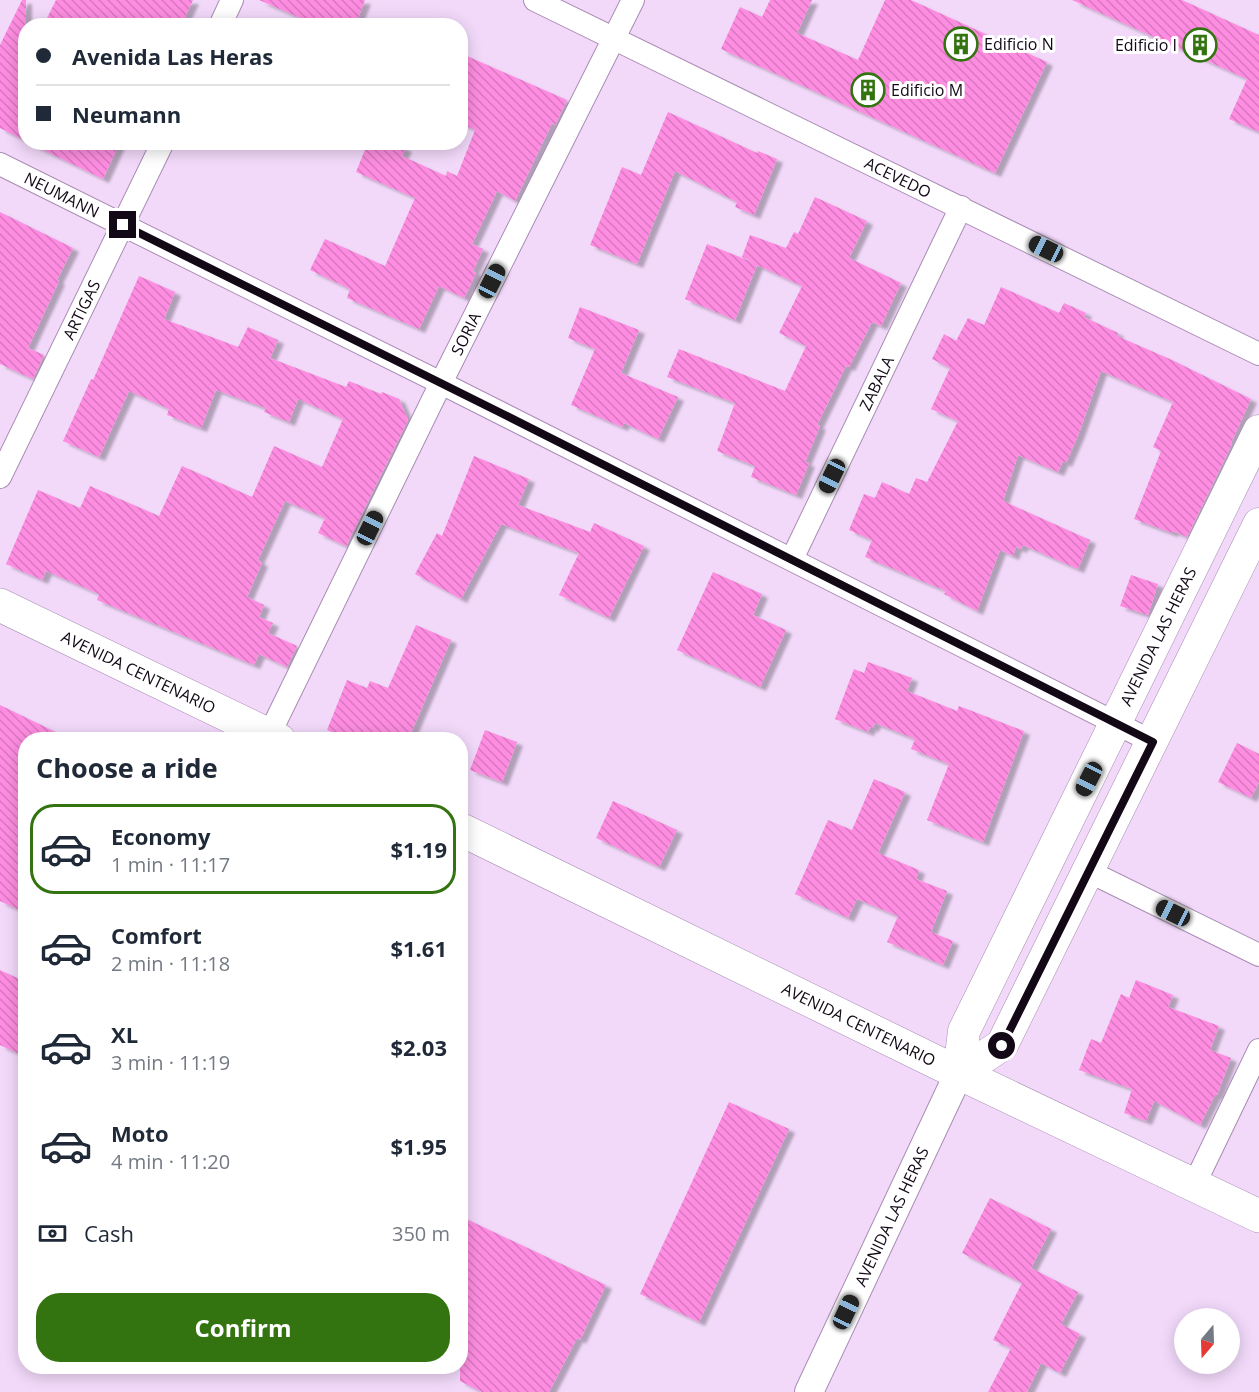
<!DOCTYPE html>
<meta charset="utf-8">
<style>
body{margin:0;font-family:"Open Sans",sans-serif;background:#f6f6f7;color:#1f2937;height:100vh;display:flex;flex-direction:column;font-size:22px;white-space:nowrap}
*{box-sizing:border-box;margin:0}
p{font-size:20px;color:#747a83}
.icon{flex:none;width:33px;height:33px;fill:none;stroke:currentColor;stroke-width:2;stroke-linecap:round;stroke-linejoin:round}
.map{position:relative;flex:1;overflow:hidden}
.details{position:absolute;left:18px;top:732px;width:450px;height:642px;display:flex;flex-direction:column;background:#fff;border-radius:24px;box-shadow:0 3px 15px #0003}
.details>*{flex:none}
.guide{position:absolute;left:18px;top:18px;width:450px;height:132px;border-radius:24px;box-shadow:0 3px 15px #0003;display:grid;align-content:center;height:132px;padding:0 18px;background:#fff}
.needle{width:39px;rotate:199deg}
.fabs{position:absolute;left:1174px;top:1308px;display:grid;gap:12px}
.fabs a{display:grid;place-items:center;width:66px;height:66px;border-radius:50%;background:#fff;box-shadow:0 3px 15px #0003;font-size:30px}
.end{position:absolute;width:27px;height:27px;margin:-14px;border:8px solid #120816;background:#fff;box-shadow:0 0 0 3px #fff}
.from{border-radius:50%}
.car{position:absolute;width:18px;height:36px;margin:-18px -9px;border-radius:8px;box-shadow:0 0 4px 2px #0007;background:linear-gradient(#222 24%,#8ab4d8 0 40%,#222 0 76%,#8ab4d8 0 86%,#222 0)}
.guide b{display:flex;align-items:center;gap:21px;height:57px;font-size:22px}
.guide b+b{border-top:2px solid #e0e1e3}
.guide i{width:15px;height:15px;background:#1f2937}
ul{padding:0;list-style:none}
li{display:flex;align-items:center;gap:18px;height:90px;margin:0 12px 9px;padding:0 6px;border:3px solid transparent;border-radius:24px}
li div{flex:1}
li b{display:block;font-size:22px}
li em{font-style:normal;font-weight:700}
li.selected{border-color:#347410}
li>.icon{width:54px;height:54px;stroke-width:1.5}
h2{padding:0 18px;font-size:27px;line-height:72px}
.pay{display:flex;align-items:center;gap:15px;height:66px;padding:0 18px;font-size:22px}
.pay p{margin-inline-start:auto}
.cta{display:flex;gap:12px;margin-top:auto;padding:12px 18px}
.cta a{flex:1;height:69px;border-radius:24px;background:#347410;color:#fff;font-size:24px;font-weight:700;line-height:69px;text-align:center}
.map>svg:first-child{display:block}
.building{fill:url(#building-back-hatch);filter:url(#shadow)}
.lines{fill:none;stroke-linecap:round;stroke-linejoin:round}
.minor-casing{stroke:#a98db3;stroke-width:24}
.tertiary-casing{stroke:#a98db3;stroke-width:30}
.secondary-casing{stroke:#a98db3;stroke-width:33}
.primary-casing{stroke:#a98db3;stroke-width:34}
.minor{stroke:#fff;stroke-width:22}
.tertiary{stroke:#fff;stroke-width:28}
.secondary{stroke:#fff;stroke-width:32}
.primary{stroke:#fff;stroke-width:33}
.route{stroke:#120816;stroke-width:8}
.labels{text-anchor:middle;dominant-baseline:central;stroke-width:6;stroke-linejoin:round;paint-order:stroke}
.poi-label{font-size:16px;fill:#120816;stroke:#fff;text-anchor:start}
.street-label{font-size:16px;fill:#120816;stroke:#fff}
</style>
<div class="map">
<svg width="1259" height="1392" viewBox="0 0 1259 1392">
<defs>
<pattern id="building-back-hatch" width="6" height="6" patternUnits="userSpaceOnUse" patternTransform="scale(1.5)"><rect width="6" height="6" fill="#fe8de1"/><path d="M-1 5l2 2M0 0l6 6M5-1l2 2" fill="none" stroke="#d978c0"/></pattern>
<filter id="shadow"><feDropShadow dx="6" dy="4" stdDeviation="1.5" flood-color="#0004"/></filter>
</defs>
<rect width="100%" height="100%" fill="#f2d9fa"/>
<path class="building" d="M22 0H26V141L0 128V45Z
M56 0H193L181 26H43Z
M259 0H365L355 26H319Z
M770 0H812L797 33 858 60 885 0H911L1047 62 995 173 721 49 740 7 762 17Z
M1072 0H1182L1259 35V132L1229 119 1247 79Z
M460 53 567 100 555 125 552 123 515 201 497 191 472 244 483 249 473 271 476 273 464 298 439 286 419 329 347 298 350 289 310 270 325 239 385 266 415 198 356 172 368 142H393L406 148 402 156 446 176 447 171 457 176 475 130 460 123Z
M668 112 757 153 758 151 777 159 754 215 735 207 737 202 675 171 637 264 590 245 622 167 641 175Z
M27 142H120L103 179Z
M815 197 867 221 849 258 901 283 881 326 872 322 849 367 846 366 817 425 820 426 805 462 809 463 796 495 751 477 755 466 717 451 735 403 667 377 679 349 785 391 806 346 779 333 802 286 757 265 735 320 685 299 707 244 755 263 742 257 750 235 786 248 794 232 798 234Z
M0 212 73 248 57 280 59 281 28 348 44 355 33 379 0 364Z
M139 276 175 292 164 319 238 347 248 327 278 340 270 358 346 387 349 381 381 394 382 392 399 399 408 420 346 546 318 533 325 518 285 501 258 560 262 563 247 597 264 605 259 617 273 623 268 633 297 646 287 667 259 654 254 665 97 600 99 594 46 571 42 580 6 564 38 490 80 508 90 486 159 516 182 466 252 497 274 446 322 467 343 419 298 399 289 422 264 412 266 408 216 390 201 428 167 415 169 409 129 391 99 457 63 441 91 379 93 380Z
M1001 287 1059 313 1064 303 1086 313 1084 317 1118 333 1117 336 1172 360 1251 399 1231 443 1232 444 1187 537 1173 531 1172 533 1134 519 1161 451 1153 447 1173 402 1101 371 1079 433 1066 463 1063 461 1058 472 1018 455 1003 501 1090 540 1078 569 1023 545 1021 549 1016 547 1013 556 1000 550 977 611 944 594 946 591 865 557 872 540 849 530 864 494 875 498 882 482 909 494 916 478 927 482 958 421 931 409 950 368 932 359 944 334 956 341 968 318 984 325Z
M580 307 639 330 621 373 678 397 658 439 624 423 622 427 571 405 595 349 568 338Z
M474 456 529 479 518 505 590 532 594 523 644 546 609 618 559 595 579 553 501 524 461 599 415 574 437 533 442 536Z
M713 572 762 594 753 615 786 630 760 687 677 650Z
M1131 575 1158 584 1148 615 1120 606Z
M416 625 451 640 408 740H349L327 730 347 680 367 688 370 681 388 688Z
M868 662 912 678 907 691 957 711 959 706 1024 731 983 842 927 820 949 764 911 749 915 739 875 723 873 728 870 727 868 732 835 719 854 669 864 673Z
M0 705 72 740H26V913L0 901Z
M485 730 517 742 502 782 470 770Z
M1237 743 1259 754V782L1251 798 1218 782Z
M874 779 905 792 878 853 919 870 916 879 947 891 931 932 953 941 943 965 887 942 898 916 857 899 848 918 795 894 828 820 852 830Z
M613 801 677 830 659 867 596 838Z
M0 970 26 982V1057L0 1045Z
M1136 980 1173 995 1168 1007 1219 1026 1210 1050 1231 1058 1217 1095H1215L1200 1125 1154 1101 1146 1121 1124 1113 1132 1089 1079 1070 1091 1039 1101 1043 1121 994 1129 998Z
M729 1102 789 1129 699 1322 640 1294Z
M990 1198 1051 1229 1031 1268 1078 1292 1061 1324 1080 1334 1060 1373 1041 1363 1027 1392H988L1011 1348 993 1340 1022 1283 962 1253Z
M460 1216 606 1285 580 1340 577 1338 549 1392H482L460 1381Z"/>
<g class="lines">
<defs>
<g id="minor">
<path id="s1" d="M535 0 1259 354"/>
<path d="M220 26 232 0"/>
<path id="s2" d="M0 164 441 383 1153 742"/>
<path id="s3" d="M0 477 163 142"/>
<path id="s4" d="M792 559 961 207"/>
<path id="s5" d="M269 735 441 383 633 0"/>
<path d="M1088 871 1259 955"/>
<path d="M1194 1185 1259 1050"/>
</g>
<g id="tertiary">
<path id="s6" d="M809 1392 959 1073"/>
</g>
<g id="secondary">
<path id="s7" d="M959 1073 964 1031 1259 431"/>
<path d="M959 1073 1002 1045 1259 524"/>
</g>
<g id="primary">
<path id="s8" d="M0 605 279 740"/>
<path id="s9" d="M460 829 938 1063 1259 1216"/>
</g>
</defs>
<use href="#minor" class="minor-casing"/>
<use href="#tertiary" class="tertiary-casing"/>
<use href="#secondary" class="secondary-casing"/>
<use href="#primary" class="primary-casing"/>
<use href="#minor" class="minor"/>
<use href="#tertiary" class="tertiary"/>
<use href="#secondary" class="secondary"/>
<use href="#primary" class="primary"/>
</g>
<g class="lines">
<path class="route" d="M123 225 503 414 1153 742 1002 1046"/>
</g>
<defs>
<symbol id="building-ring" viewBox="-11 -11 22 22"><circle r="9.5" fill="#fff" stroke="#347410" stroke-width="1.5"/><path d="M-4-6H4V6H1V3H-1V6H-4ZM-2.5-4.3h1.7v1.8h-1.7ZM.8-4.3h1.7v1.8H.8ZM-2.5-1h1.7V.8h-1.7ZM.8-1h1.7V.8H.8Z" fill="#347410"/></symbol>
</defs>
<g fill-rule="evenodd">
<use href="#building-ring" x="942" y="25" width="38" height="38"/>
<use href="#building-ring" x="1181" y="26" width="38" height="38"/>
<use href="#building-ring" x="849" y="71" width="38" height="38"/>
</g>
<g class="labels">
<g class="poi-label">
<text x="984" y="44">Edificio N</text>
<text x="1177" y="45" text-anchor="end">Edificio I</text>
<text x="891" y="90">Edificio M</text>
</g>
<g class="street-label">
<text stroke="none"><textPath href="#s1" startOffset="404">ACEVEDO</textPath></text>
<text stroke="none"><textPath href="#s2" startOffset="69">NEUMANN</textPath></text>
<text stroke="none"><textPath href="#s3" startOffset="186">ARTIGAS</textPath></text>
<text stroke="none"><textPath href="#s5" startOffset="447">SORIA</textPath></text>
<text stroke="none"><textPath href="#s4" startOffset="195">ZABALA</textPath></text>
<text stroke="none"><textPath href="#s7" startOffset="482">AVENIDA LAS HERAS</textPath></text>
<text stroke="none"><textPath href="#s8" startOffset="154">AVENIDA CENTENARIO</textPath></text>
<text stroke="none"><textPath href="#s9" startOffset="444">AVENIDA CENTENARIO</textPath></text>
<text stroke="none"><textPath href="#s6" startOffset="194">AVENIDA LAS HERAS</textPath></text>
</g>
</g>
</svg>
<div class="fabs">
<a><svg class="needle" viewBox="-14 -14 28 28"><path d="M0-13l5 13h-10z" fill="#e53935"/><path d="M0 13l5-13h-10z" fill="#747a83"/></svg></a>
</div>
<i class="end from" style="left:1002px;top:1046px"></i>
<i class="end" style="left:123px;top:225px"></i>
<i class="car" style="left:1046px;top:249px;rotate:296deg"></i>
<i class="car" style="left:492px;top:281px;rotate:27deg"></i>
<i class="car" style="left:832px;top:476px;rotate:206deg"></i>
<i class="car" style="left:370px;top:528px;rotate:26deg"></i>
<i class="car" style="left:1089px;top:779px;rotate:207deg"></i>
<i class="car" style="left:1173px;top:913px;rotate:296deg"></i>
<i class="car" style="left:846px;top:1312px;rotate:25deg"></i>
<div class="guide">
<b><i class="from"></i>Avenida Las Heras</b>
<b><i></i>Neumann</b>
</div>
<section class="details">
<h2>Choose a ride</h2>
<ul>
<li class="selected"><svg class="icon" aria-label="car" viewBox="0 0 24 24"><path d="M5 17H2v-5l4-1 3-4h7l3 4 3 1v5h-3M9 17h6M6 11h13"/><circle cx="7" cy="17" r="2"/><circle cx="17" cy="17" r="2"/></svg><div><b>Economy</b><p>1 min · 11:17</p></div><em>$1.19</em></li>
<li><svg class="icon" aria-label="car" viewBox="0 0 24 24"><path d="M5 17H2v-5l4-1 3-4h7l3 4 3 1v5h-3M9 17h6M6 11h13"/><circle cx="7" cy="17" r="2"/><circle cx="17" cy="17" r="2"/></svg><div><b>Comfort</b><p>2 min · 11:18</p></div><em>$1.61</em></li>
<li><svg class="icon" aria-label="car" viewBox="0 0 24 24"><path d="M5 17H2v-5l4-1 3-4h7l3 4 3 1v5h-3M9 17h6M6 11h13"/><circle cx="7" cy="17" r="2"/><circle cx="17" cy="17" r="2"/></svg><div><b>XL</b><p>3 min · 11:19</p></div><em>$2.03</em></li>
<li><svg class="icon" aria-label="car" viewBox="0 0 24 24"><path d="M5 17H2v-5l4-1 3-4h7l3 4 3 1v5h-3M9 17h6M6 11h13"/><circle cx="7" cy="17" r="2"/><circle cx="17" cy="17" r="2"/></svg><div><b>Moto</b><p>4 min · 11:20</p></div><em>$1.95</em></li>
</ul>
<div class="pay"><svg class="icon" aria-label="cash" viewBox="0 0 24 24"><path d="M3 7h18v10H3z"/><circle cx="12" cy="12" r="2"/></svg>Cash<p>350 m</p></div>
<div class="cta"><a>Confirm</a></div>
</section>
</div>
